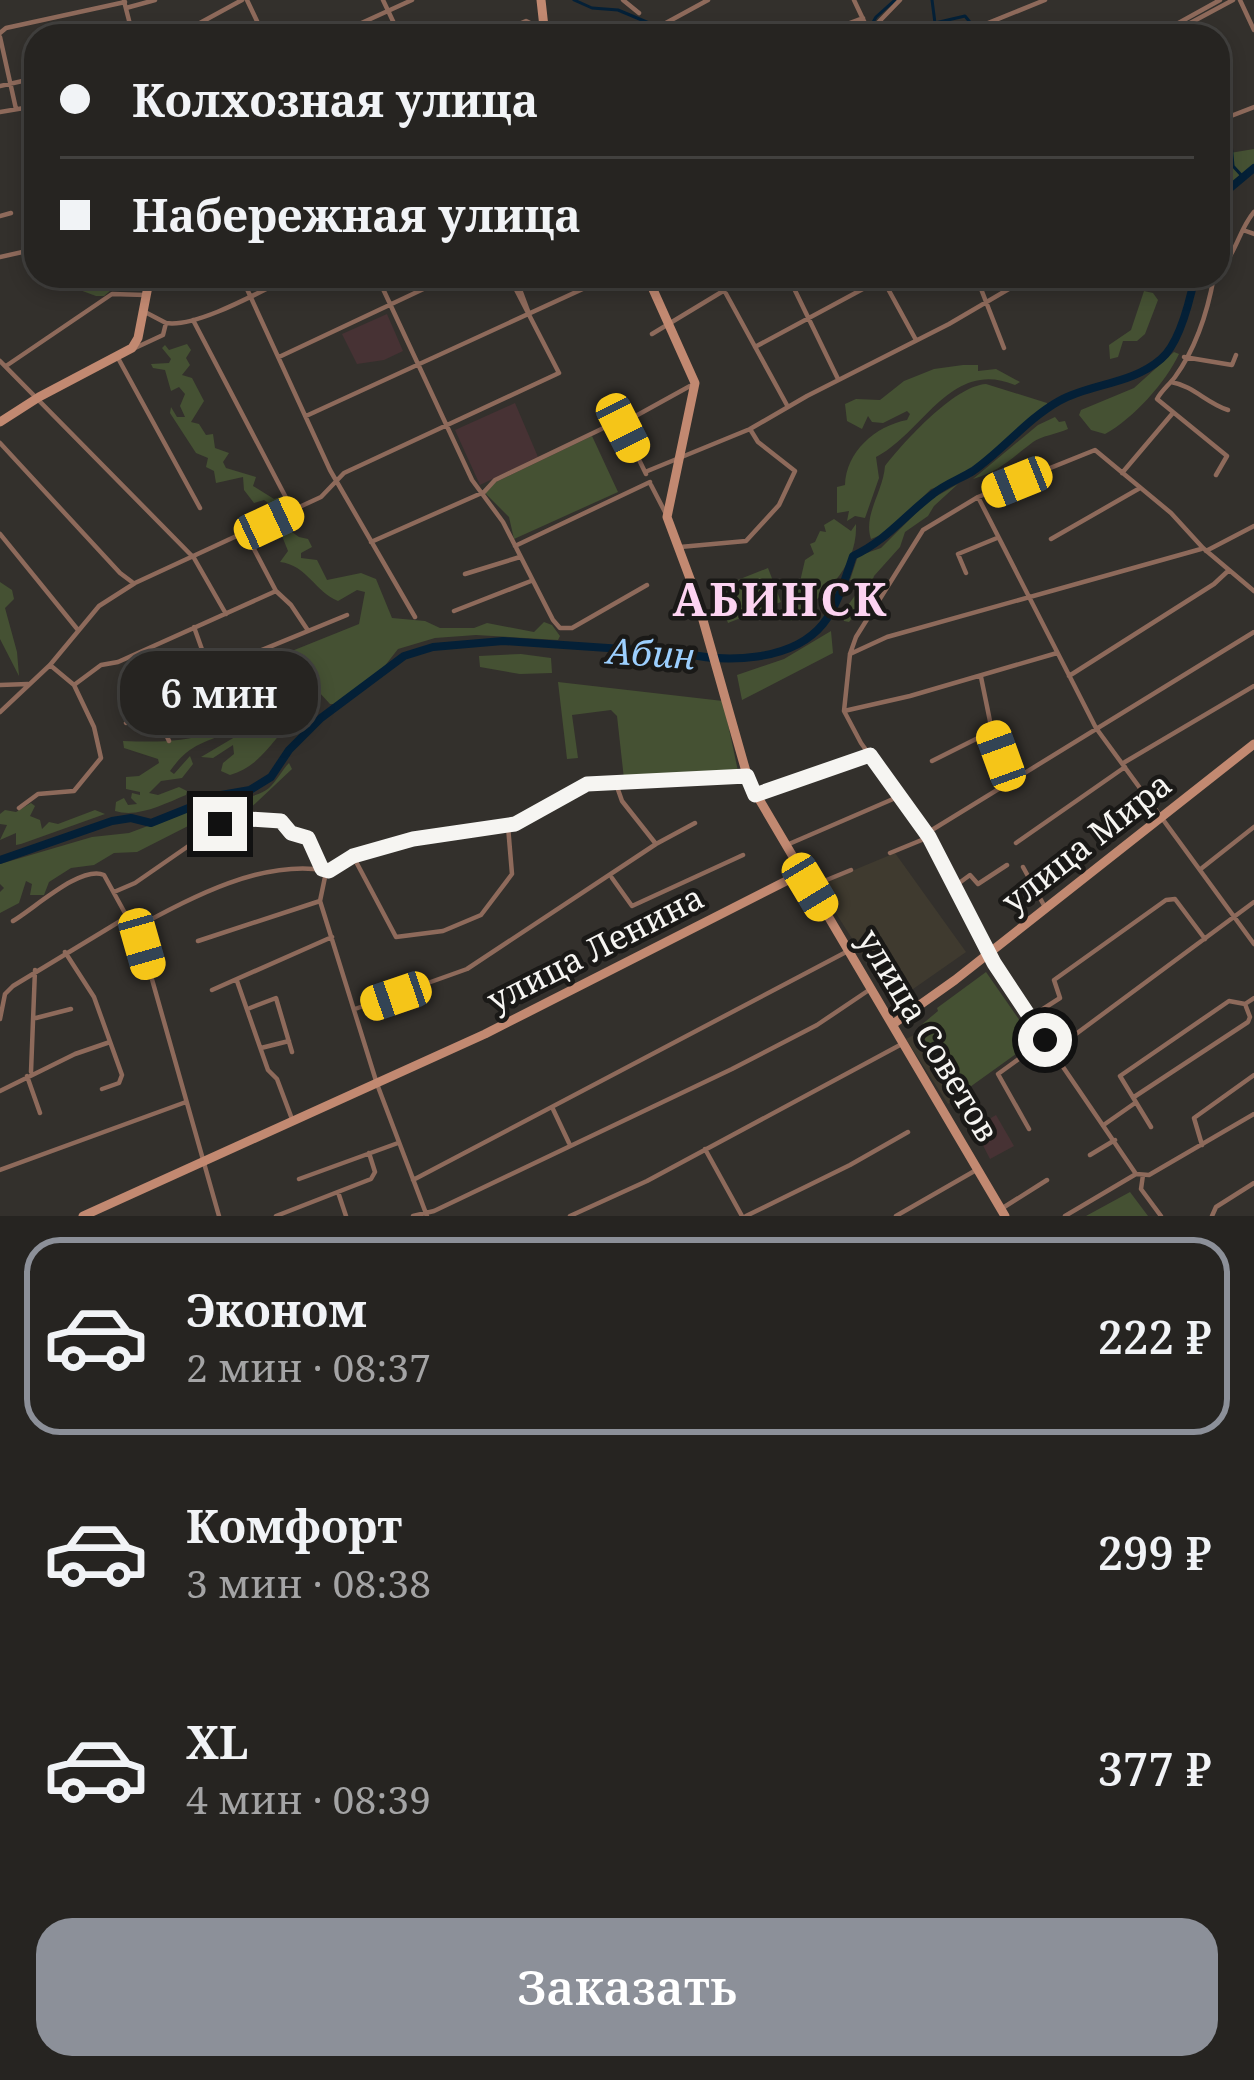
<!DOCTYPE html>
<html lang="ru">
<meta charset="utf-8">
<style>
body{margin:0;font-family:"Noto Serif",serif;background:#32302e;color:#f1f3f6;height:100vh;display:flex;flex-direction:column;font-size:45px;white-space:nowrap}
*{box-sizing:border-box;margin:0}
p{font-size:39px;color:#a4a4a5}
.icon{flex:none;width:66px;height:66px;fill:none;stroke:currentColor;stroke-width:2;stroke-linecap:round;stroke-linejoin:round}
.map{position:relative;height:1216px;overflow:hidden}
.panel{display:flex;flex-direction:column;background:#262421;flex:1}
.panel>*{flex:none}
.banner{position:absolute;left:24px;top:24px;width:1206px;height:264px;border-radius:36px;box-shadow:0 6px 18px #0003,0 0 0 3px #42413f;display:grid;align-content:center;height:264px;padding:0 36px;background:#262421}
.end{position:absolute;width:54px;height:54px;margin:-27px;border:15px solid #f6f5f2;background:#111;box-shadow:0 0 0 6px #111}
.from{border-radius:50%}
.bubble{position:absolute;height:84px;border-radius:36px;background:#262421;box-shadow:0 6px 18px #0003,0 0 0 3px #42413f;font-size:39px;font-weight:600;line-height:84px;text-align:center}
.car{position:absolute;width:36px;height:72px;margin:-36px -18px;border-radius:15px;box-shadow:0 0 9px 3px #0007;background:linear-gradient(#f5c518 24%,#345 0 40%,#f5c518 0 76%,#345 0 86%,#f5c518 0)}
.banner b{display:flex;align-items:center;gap:42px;height:114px;font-size:45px}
.banner b+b{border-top:3px solid #42413f}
.banner i{width:30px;height:30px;background:#f1f3f6}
ul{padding:21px 0 0;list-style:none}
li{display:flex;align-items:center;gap:36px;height:198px;margin:0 24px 18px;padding:0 12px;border:6px solid transparent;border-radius:36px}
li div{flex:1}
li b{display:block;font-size:45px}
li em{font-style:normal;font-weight:600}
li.selected{border-color:#8c9099}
li>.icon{width:108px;height:108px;stroke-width:1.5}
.cta{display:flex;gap:24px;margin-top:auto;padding:24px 36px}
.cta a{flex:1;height:138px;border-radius:36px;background:#8c9099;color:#fff;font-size:48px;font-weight:600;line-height:138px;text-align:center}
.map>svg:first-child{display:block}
.built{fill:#3f3a2f}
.education{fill:#473234}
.green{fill:#455133}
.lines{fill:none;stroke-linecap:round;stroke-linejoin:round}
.stream{stroke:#042037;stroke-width:3}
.river{stroke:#042037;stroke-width:8}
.minor{stroke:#8e6a5b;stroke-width:4.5}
.secondary{stroke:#c28971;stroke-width:9}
.route{stroke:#f6f5f2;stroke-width:15}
.labels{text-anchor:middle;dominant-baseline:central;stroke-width:9;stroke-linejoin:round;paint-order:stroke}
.street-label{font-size:33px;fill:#f6f5f2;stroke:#1a1917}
.water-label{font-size:36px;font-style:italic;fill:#9ccffe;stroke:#1a1917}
.district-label{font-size:45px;font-weight:bold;letter-spacing:3px;fill:#fcd3f1;stroke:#1a1917}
</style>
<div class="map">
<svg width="1254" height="1216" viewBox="0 0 1254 1216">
<rect width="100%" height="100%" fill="#33302c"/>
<path class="built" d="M895 853 966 952 893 1003 818 885Z
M914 1035 955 1100 948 1104 906 1039Z"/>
<path class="education" d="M387 314 403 351 384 360 357 364 342 334Z
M515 403 538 457 480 485 455 430Z
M996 1115 1014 1146 990 1159 974 1128Z"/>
<path class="green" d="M1218 148 1224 154 1254 149V165L1218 199Z
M42 276H112L117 285 104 296H96Z
M1144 291 1153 293 1158 300 1145 334 1137 341H1123L1118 357 1110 359 1109 345 1131 330Z
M187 344 191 350 186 358 190 365 182 375 192 378 204 401 191 422 199 424 206 435 213 434 215 448 229 453 223 462 226 468 256 477 253 486 274 499 283 496 290 509 272 516 271 505 264 500 254 503 244 490 243 477 216 483 214 471 206 467 208 458 196 453 170 413 171 407 177 417H185L180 406 185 394 179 387 171 391 165 370 153 368 151 364 169 363 171 359 162 348 165 345 169 350Z
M1174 352 1179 354C1166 382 1133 419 1105 434L1091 430 1079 415 1081 410 1134 388Z
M963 365H978V371L996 369 1020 382 1015 385C951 358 923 433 876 457L879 478 865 518 855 516 847 521 849 511 837 513V487L845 485C846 452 875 426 907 420L910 414 907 411 883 423 872 422 868 416 862 429 847 421 845 404 856 399 880 400 904 381 934 369Z
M986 384 1047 403V406L973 468 951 483 931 489 888 532 871 539C863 515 883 492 885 466 904 442 954 386 986 384Z
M1055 417 1059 422 1065 421 1068 429C1057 434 1041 436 1033 442 1013 457 999 472 973 479L1038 425Z
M592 436 618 492 514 539 509 517 485 493 496 482Z
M958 484 934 506 928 516 905 532 900 547 874 576 865 603 849 622 844 621 843 612 862 586 861 582 850 580 858 556 881 548 928 501Z
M834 519 851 531 856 524C858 569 822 596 791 621L784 601 799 586 805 560 814 554 810 544 815 542 820 531 826 532 824 525Z
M282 525 299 537 308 539 312 547 301 553V558L317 560 327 580 361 573 376 579 392 618 425 621 440 628H474L487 623 534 632 544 622 552 625 560 636 558 640 476 635 435 638 398 649 380 672 335 704H330L318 691C307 720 295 715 281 733 265 752 254 768 230 775L221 771 223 763 234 754 233 745 213 758 201 757 240 734 241 727C208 743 192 740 170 771L174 774 190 756 193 764 182 778 161 781 149 793 158 795 179 787 187 791 186 795C164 804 138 818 115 811L116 802 124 798 128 805 137 804 131 798 132 793 140 795V792L126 789V777L139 776 159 763 158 759 124 748 123 741C154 742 182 743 213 732L221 716 242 720 264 679 259 666 262 663 359 624 365 592 357 590 338 601C315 592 307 565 280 562L288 551 278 526Z
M768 568 781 602 728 623 715 589Z
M0 582 12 590 14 599 5 608 17 652 19 676 0 639Z
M831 631 833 653 742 700 737 675 784 659Z
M521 654 551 658 552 673 520 674 480 667 479 656Z
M558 682 723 701 738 771 729 776 624 779 617 716 611 710 572 715 578 758 567 759Z
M289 763 292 769 243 815 234 813 214 823 192 824 137 852 114 853 94 865 71 868 49 882 44 895H30L32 884 26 881 19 903 0 913V892L4 888 0 884V864L92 837 129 833 220 799C233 802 258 797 269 788 276 782 282 770 289 763Z
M31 803 35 806 30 816 40 820 42 829 49 822 58 824 95 810 105 814 21 844 16 845V833L0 840 7 825 0 824V814L5 810 16 812Z
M986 972 1034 1041 956 1097 918 1038 924 1033 920 1026 938 1011 937 1008Z
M1130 1192 1148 1216H1086Z"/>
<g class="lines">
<path class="stream" d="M574 0 592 8 618 10 680 36
M932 0 935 23 965 16 977 31 987 27 1012 36
M865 36 876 17 895 0
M1026 36H1029
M1218 140 1231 143 1233 166 1243 177"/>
<path class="river" d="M1218 209 1229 189 1254 168
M0 860 112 821 131 818 151 823 221 795 250 790 271 777 289 750 321 718 404 656 433 647 503 641 682 653C726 663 792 662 823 624 838 605 845 579 853 556 887 540 904 516 933 494 945 484 960 479 973 471 1003 450 1027 419 1059 401 1091 383 1131 385 1161 359 1180 343 1190 300 1195 276"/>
<path class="minor" d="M247 0 264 36
M383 0 400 36
M623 0 639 13
M854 0 871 36
M1240 0 1254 30
M124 1 133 36
M126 8 155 0
M869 32 900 0
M0 33 6 28 125 2
M176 36 242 0
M333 36 412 0
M492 36 526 21 532 24 537 36
M642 36 708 0
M815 36 863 18
M956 36 1045 0
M1155 36 1220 0
M1166 36 1233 0
M0 37 16 109
M0 86 36 78
M0 112 36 106
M1218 121 1254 107
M0 216 11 213
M1243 230 1254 234
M0 257 36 249
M1218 270C1237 254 1238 231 1254 212
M241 276 330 470 415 617
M377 276 472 480 503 522 553 620 560 628H572L647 585
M515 276 528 311
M788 276 838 379
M881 276 916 340
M976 276 1004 348
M1214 276C1208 310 1196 348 1175 377 1169 385 1162 390 1157 399L1227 456 1216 475
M724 290 788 407
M145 312 166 323
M193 320 293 511
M652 334 748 276
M755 347 887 276
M135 348 163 335 166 323C197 328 263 290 292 276
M279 357 451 276
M1184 357 1232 365 1236 355
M118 358 200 508
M0 361 194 558 226 614
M6 366 112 294 145 295
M1171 382C1194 386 1206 403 1228 410
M306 416 611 276
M622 425 646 474
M0 443 120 573 132 582
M645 472 750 429 807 396 949 324 1031 276
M1122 473 1172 414
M651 485 665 512
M978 497 1096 728 1254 944
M0 534 78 630
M246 534 276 591 291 605 307 629
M1051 539 1140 488
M371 542 484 492 495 480 614 423H623L690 386
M515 546 650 482
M680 547 746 541 779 505 795 471 758 442 750 429
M1206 551 1254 526
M966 573 958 554 997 538
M465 574 520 557
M454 611 531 581
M194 627 221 703
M850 654 887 637 1201 549
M131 659 169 741
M235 661 347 615
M1069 676 1214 584 1229 570
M981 677 992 731 1010 781
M0 685 28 684
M74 685 101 665 118 662 276 591
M844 711 910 696 1057 653
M0 712 50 665 99 606 135 583 321 497 344 473 559 373 509 276
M126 723 155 711
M932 761 992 731
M1125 762 1254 686
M615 781 622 801 656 844
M755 795 869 756
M19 808 38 794 74 791 101 758 94 727 74 685 50 665
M927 833 1254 632
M1016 843 1125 767
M789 844 900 796
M890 853 929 837
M353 856 396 937 443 931 481 915 512 874 508 826
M1023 867 1046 909
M1202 868 1254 827
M612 878 632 906 743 855
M812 886 851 870
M955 886 970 875 978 884 1007 865
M114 892 135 883 226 820 281 821 291 833 308 838 322 869
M13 921C35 908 81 865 104 875L142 944 219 1216
M137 927C191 898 260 860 324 870
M198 941 320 901
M65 952 94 997 122 1075 119 1083 102 1089
M237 981 268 1070 277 1079 292 1119
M212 990 332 937
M250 1008 276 998 292 1052
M355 1009 467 969 656 844 695 823
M36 1018 71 1009
M1029 1018 1060 998 1054 980 1166 900 1175 899 1205 939
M0 1019 5 994 13 986 127 917
M261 1048 289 1041
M1053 1051 1254 902
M31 1072 35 970
M27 1076 40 1113
M0 1091 75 1054 110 1042
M1134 1097 1248 1022 1250 1017 1245 1004
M552 1107 569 1143
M1105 1124 1135 1103
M1151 1127 1120 1076 1229 1001 1245 1004 1254 998
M1029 1129 998 1074 1045 1040
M1202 1145 1194 1118 1254 1075
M705 1149 742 1216
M1090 1155 1115 1140
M0 1170 186 1102
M1136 1174 1001 976 929 837 861 743 844 711 850 654 856 637 923 530 978 497 1095 450 1171 513 1203 548 1254 591
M1143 1175 1141 1189 1161 1216
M299 1179 398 1143
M413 1180 848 951
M338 1192 346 1216
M1001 1209 1047 1180
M276 1216 371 1179 375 1172 369 1153
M413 1216 434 1211 732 1069 817 1025 869 990
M427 1216 377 1084 320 901 325 877 345 859 413 839 515 824 587 784 747 776
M570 1216 647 1181 900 1045
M746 1216 850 1165 908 1132
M896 1216 978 1169
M1065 1216 1136 1174 1149 1175 1254 1114
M1212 1216 1216 1207 1254 1183"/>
<path class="secondary" d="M541 0 545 36
M647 276 695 383 667 517 695 592 749 782 1005 1216
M0 422 39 397 132 348 138 338 150 276
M893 1024 955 980 1254 744
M83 1216 485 1034 802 873"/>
</g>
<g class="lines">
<path class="route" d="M220 824 232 818 281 821 291 833 308 838 322 869 329 871 353 856 413 839 515 824 587 784 747 776 755 795 870 755 929 837 994 963 1045 1040"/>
</g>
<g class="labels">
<g class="street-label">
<text transform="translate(1086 842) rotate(-38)">улица Мира</text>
<text transform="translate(595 948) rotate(-27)">улица Ленина</text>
<text transform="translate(929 1035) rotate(59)">улица Советов</text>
</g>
<g class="water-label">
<text transform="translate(651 653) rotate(4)">Абин</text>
</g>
<g class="district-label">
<text x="781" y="598">АБИНСК</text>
</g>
</g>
</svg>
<i class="end from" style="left:1045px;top:1040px"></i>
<i class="end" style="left:220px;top:824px"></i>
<div class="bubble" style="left:120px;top:651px;width:198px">6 мин</div>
<i class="car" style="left:623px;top:428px;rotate:153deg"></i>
<i class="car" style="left:1017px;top:482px;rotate:248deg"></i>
<i class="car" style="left:269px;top:523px;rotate:65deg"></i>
<i class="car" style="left:1001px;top:756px;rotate:340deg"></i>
<i class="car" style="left:810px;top:887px;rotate:149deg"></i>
<i class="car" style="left:142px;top:944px;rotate:164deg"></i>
<i class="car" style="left:396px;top:996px;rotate:251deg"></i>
<div class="banner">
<b><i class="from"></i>Колхозная улица</b>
<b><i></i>Набережная улица</b>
</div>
</div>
<section class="panel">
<ul>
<li class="selected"><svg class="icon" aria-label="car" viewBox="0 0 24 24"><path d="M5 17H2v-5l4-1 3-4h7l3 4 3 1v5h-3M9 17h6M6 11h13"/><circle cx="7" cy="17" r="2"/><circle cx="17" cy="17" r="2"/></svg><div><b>Эконом</b><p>2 мин · 08:37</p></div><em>222 ₽</em></li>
<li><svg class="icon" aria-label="car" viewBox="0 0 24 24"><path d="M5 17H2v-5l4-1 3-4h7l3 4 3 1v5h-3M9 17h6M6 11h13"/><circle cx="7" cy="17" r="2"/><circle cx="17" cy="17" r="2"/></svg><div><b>Комфорт</b><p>3 мин · 08:38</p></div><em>299 ₽</em></li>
<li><svg class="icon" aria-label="car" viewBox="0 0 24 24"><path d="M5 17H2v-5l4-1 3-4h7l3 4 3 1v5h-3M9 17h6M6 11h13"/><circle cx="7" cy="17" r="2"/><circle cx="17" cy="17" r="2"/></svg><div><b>XL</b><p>4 мин · 08:39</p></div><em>377 ₽</em></li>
</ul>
<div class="cta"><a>Заказать</a></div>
</section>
